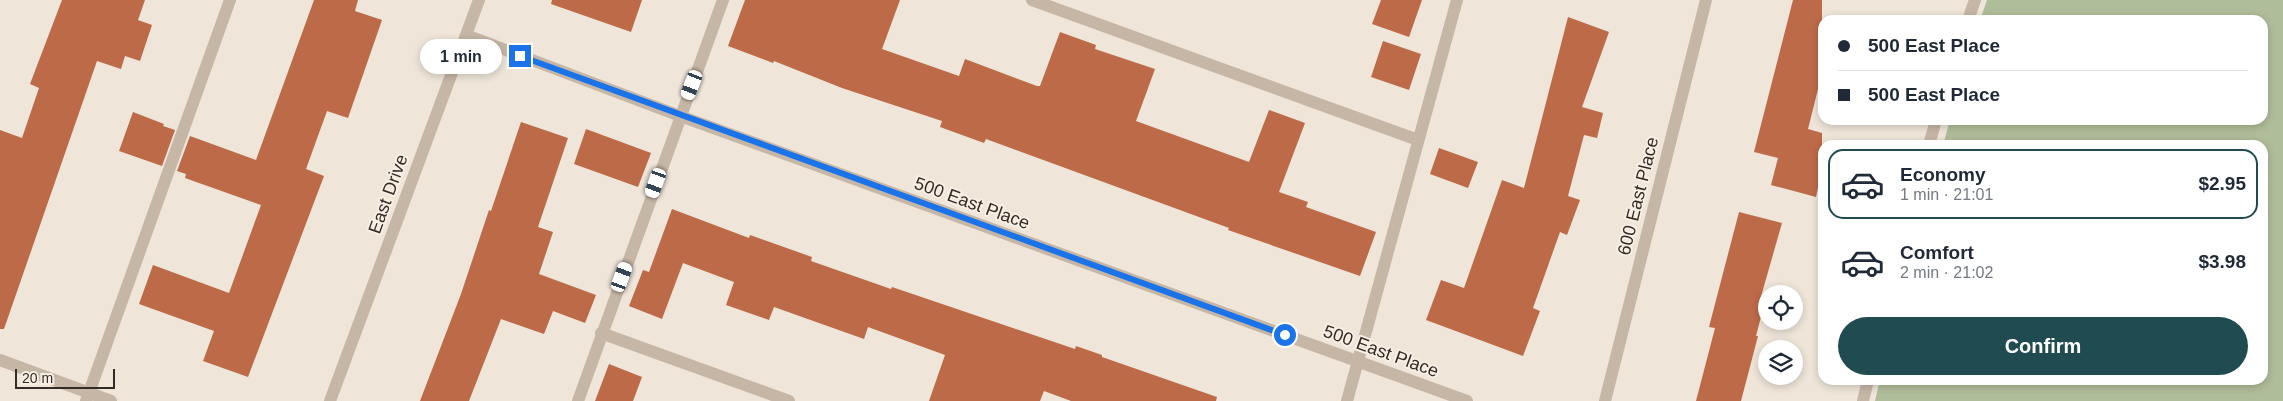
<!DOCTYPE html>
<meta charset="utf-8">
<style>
body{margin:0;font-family:Helvetica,sans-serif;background:#f6f6f7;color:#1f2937;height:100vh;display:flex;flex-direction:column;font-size:19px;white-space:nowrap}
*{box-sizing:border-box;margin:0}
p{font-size:16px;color:#747a83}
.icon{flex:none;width:28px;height:28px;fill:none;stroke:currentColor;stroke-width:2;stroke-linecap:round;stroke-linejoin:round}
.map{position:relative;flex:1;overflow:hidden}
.sheet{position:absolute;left:1818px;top:140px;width:450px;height:245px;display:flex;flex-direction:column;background:#fff;border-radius:15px;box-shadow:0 2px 8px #0003}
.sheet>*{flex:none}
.banner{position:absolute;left:1818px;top:15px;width:450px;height:110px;border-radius:15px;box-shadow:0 2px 8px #0003;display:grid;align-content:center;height:110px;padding:0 20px;background:#fff}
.buttons{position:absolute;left:1758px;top:285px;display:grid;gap:10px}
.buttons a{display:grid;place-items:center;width:45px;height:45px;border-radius:50%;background:#fff;box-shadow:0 2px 8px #0003;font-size:25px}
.scale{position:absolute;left:15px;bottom:12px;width:100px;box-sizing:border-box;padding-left:5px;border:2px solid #332b26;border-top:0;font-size:14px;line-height:18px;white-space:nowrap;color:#332b26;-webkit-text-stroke:4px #f7efe4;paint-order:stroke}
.end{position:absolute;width:22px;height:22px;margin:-11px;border:6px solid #1a73e8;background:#fff;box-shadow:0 0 0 2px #fff}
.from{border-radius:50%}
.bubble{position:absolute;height:35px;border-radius:18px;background:#fff;box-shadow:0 2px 8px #0003;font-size:16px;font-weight:600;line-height:35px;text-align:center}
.car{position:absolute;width:15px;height:30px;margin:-15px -8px;border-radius:6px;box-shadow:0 0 4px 1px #0007;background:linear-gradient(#fff 24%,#345 0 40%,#fff 0 76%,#345 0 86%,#fff 0)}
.banner b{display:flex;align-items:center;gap:18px;height:48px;font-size:19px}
.banner b+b{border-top:1px solid #e0e1e3}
.banner i{width:12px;height:12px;background:#1f2937}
ul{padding:9px 0 0;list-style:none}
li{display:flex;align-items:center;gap:15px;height:70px;margin:0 10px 8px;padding:0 10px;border:2px solid transparent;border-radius:15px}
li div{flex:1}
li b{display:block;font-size:19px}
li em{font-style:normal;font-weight:600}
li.selected{border-color:#1f4b51}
li>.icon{width:45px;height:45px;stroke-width:1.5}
.action{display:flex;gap:10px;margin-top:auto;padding:10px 20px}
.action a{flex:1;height:58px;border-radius:30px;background:#1f4b51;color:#fff;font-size:20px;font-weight:600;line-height:58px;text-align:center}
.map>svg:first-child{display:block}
.green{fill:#b0bd9a}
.building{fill:#bd6a48}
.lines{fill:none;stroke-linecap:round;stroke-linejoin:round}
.lane{stroke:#c6b6a6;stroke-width:12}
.street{stroke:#c6b6a6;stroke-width:12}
.route{stroke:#1a73e8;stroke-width:6}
.labels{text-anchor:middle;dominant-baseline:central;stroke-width:4;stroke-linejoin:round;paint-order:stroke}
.street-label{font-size:18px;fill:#332b26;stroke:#f7efe4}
</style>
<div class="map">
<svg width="2283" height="401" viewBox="0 0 2283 401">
<rect width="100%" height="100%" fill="#efe5d9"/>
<path class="green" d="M1987 0H2283V401H1875L1880 380H2262V145H1943L1950 120H2262V20H1980Z"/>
<path class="building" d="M62 0H145L138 20 152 25 140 61 125 56 121 69 97 61 4 329H0V130L22 138 39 88 30 84Z
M314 0H358L355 11 382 20 348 118 327 111 306 169 324 176 248 377 203 361 214 331 139 304 153 265 229 293 261 205 185 178 186 174 177 171 190 136 256 160Z
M552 0H642L631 32 551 4Z
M745 0H900L882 49 959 76 965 59 1037 86H1040L1060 32 1096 45 1095 49 1155 69 1136 121 1249 162 1269 110 1305 123 1279 192 1308 202 1306 207 1376 232 1360 276 1228 230 1229 228 986 139 984 143 940 127 942 121 842 88 774 61 773 63 728 46Z
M1381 0H1422L1409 37 1372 24Z
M1793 0H1822V73L1808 129 1822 133V169L1816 197 1771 185 1778 158 1754 152Z
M1568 17 1609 32 1582 107 1603 113 1597 138 1584 135 1568 196 1580 200 1567 235 1560 232 1533 308 1540 311 1523 356 1426 320 1441 280 1464 288 1502 180 1524 188Z
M1383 41 1421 54 1409 90 1371 77Z
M133 112 164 124 163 126 175 130 162 166 119 151Z
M521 122 568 138 538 227 553 232 539 274 596 295 585 323 553 311 544 334 501 319 469 401H420L461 294 489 210 491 211Z
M586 129 651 153 638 187 574 164Z
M1439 148 1478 162 1468 188 1430 174Z
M672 209 749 238 750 235 812 257 811 261 891 289 892 287 1075 349 1076 346 1102 355V357L1217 397 1216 401H1071L1044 391 1040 401H929L945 355 868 327 864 339 774 307 769 320 726 305 734 282 683 263 662 319 629 306 643 270 649 272Z
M1739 212 1782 223 1760 300 1765 301 1756 336H1758L1741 401H1696L1715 328 1709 327Z
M609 364 642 377 633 401H595Z"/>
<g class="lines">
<path class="lane" d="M1032 0 1418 140
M1968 20 1975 0
M1929 145 1936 120
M601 333 789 401
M86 401 230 0
M578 401 723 0
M1347 401 1457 0
M1863 401 1868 380"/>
<path class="street" d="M466 35 680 116 1467 401
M0 360 111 401
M330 401 479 0
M1605 401 1706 0"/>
</g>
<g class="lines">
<path class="route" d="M520 56 1285 335"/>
</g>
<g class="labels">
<g class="street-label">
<text transform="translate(388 194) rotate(-70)">East Drive</text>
<text transform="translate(1638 196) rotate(-76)">600 East Place</text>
<text transform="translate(972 203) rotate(20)">500 East Place</text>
<text transform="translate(1381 351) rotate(20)">500 East Place</text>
</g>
</g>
</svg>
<div class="buttons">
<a><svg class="icon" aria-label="locate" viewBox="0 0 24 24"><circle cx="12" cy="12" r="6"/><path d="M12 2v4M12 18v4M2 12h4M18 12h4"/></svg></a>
<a><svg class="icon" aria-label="layers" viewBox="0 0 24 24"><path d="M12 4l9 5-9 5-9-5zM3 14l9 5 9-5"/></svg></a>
</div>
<div class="scale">20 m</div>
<i class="end from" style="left:1285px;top:335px"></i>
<i class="end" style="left:520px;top:56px"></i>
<div class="bubble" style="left:420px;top:39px;width:82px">1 min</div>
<i class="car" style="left:692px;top:85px;rotate:201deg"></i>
<i class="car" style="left:656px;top:183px;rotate:200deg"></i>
<i class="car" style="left:622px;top:277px;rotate:20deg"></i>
<div class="banner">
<b><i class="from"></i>500 East Place</b>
<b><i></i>500 East Place</b>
</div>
<section class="sheet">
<ul>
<li class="selected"><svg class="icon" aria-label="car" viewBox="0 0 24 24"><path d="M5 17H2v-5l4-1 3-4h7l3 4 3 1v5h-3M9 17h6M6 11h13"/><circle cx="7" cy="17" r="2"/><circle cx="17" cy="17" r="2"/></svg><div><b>Economy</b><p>1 min · 21:01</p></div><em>$2.95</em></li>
<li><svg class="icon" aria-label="car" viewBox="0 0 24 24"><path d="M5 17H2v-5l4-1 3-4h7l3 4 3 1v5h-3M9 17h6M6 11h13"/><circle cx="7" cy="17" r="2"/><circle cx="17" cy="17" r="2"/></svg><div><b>Comfort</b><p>2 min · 21:02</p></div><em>$3.98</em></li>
</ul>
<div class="action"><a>Confirm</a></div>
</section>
</div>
